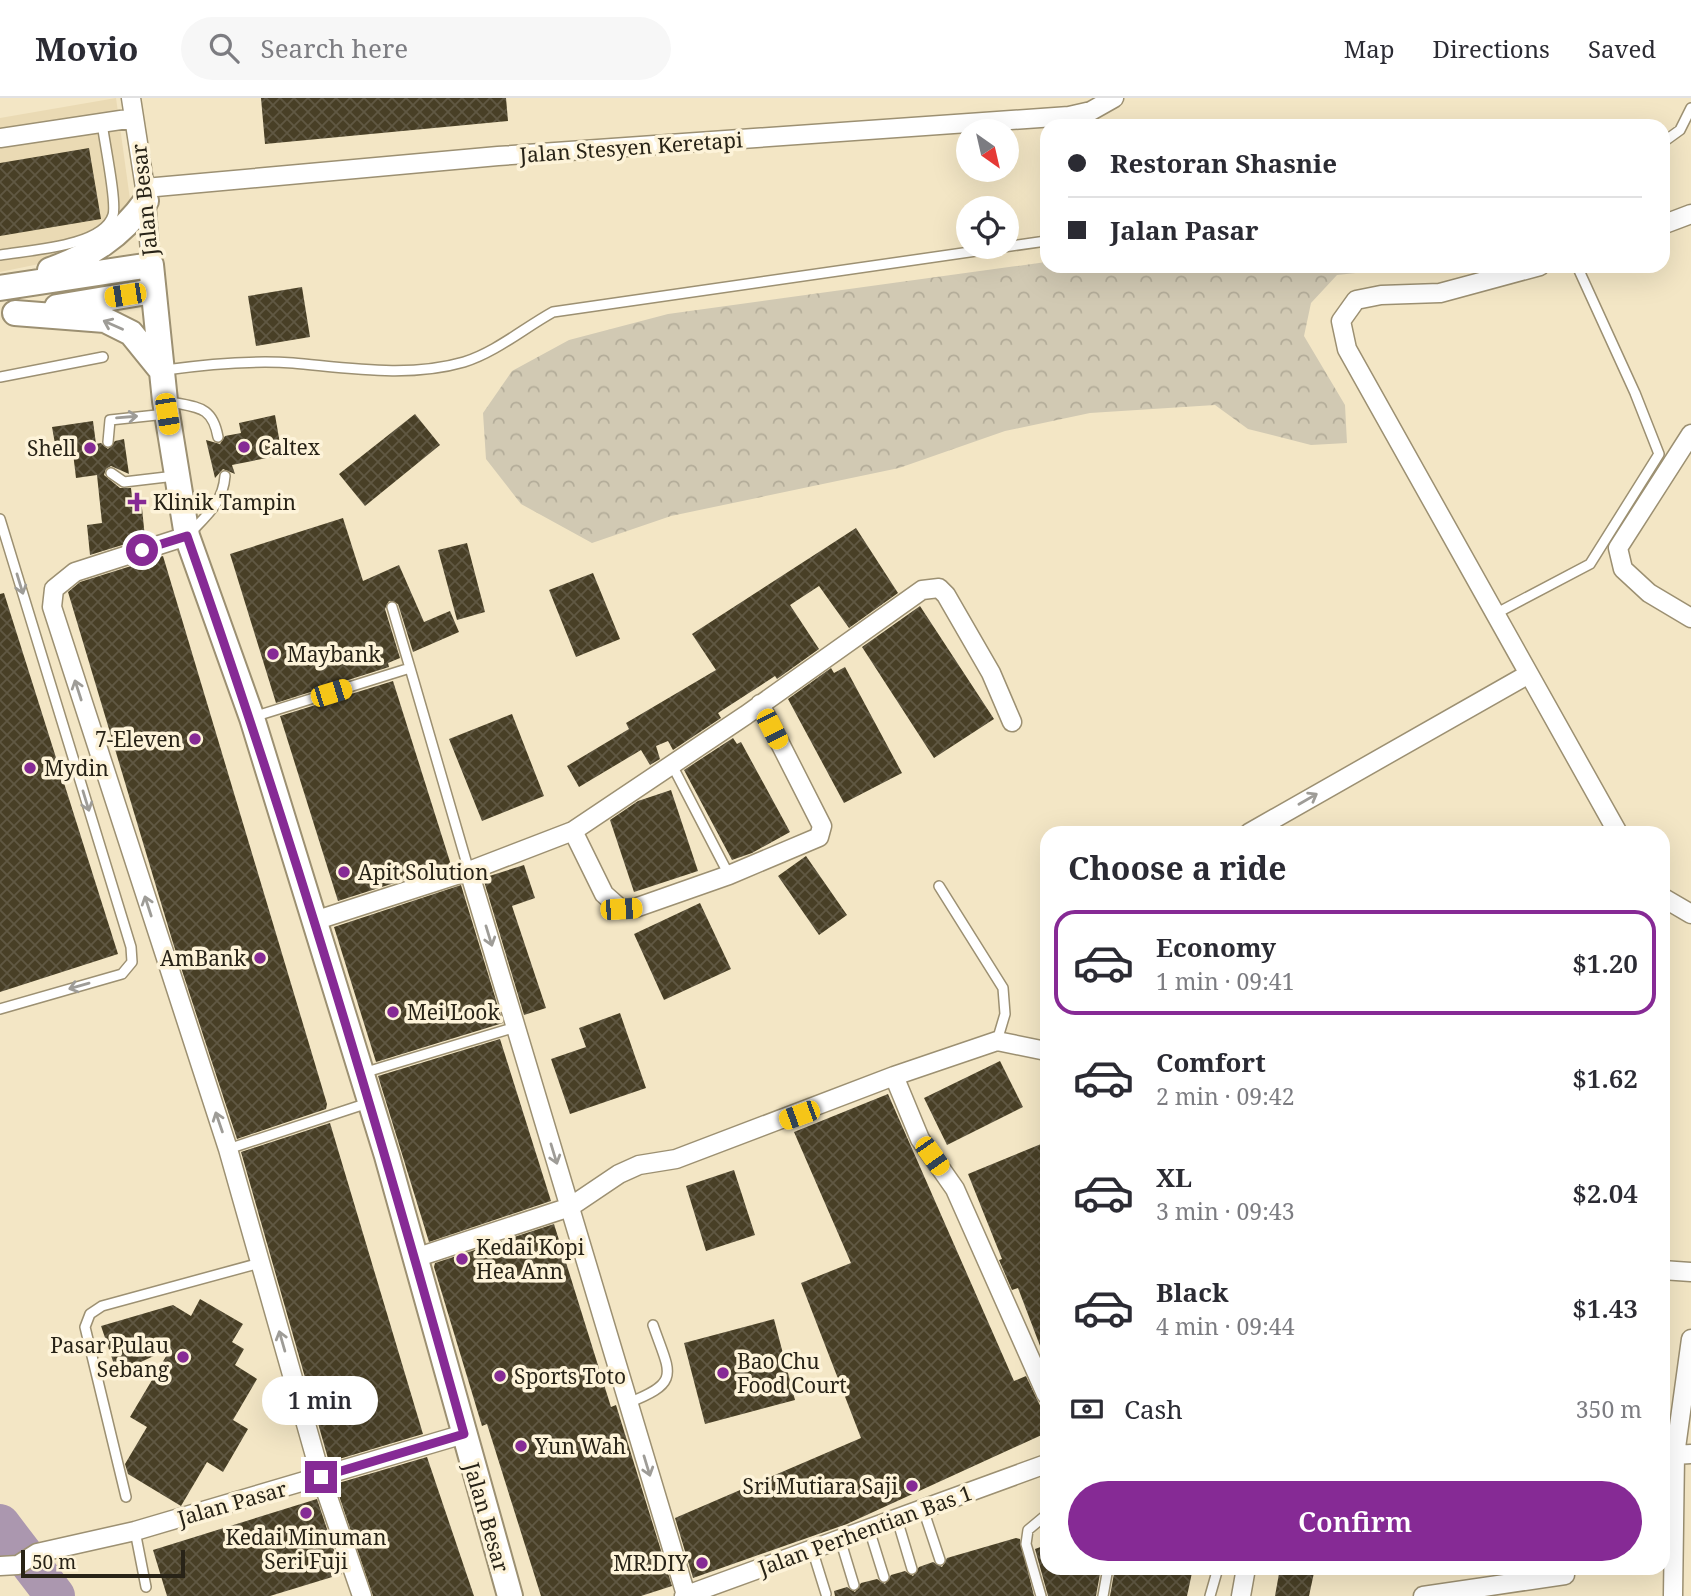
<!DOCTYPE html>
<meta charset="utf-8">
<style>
body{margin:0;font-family:"Noto Serif",serif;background:#f7f7f7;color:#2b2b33;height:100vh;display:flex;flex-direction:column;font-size:26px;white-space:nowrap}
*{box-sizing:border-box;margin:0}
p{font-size:23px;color:#7c7c81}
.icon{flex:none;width:38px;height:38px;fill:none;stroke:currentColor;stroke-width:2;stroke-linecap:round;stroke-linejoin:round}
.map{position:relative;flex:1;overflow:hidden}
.drawer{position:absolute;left:1040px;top:728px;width:630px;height:749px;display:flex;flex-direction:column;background:#fff;border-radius:21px;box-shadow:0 7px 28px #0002}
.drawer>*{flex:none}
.banner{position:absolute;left:1040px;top:21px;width:630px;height:154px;border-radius:21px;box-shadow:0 7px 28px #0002;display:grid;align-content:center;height:154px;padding:0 28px;background:#fff}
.needle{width:46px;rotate:146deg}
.tools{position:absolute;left:956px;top:21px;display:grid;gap:14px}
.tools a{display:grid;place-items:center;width:63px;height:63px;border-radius:50%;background:#fff;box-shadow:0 7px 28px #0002;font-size:35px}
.scale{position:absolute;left:21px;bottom:18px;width:164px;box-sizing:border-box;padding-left:7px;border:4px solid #282317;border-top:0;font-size:19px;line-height:24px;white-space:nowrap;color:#282317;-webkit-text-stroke:5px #fdf3d9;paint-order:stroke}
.end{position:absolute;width:32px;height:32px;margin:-16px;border:9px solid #862a95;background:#fff;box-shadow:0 0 0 4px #fff}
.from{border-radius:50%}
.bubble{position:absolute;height:49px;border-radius:24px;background:#fff;box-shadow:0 7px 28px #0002;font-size:23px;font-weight:600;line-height:49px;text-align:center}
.car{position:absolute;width:21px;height:42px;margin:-21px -10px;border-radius:9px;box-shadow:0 0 5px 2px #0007;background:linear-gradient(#f5c518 24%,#345 0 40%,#f5c518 0 76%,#345 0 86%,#f5c518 0)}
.banner b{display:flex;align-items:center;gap:24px;height:66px;font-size:26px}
.banner b+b{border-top:2px solid #e1e1e2}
.banner i{width:18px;height:18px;background:#2b2b33}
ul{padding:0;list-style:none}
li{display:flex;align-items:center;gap:21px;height:105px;margin:0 14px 10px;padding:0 14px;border:4px solid transparent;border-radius:21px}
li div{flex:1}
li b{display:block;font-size:26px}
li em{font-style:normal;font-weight:600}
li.on{border-color:#862a95}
li>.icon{width:63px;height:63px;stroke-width:1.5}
h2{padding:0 28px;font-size:32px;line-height:84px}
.pay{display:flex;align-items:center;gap:18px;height:77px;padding:0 28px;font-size:26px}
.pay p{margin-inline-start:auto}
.button{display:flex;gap:14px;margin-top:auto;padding:14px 28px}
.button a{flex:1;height:80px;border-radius:42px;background:#862a95;color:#fff;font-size:28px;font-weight:600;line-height:80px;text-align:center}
header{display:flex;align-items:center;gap:42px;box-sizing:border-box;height:98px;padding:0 35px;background:#fff;border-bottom:2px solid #e1e1e2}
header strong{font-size:33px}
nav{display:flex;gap:38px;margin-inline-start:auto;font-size:24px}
.search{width:490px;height:63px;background:#f7f7f7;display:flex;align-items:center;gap:18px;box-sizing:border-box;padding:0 24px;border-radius:38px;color:#7c7c81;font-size:26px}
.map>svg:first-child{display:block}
.built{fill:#eadab4}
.forest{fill:url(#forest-crowns)}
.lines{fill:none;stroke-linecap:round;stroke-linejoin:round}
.river{stroke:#ab97af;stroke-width:40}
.building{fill:url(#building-cross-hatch)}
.lane-casing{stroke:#9c9072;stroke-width:12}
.street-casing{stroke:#9c9072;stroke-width:21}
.secondary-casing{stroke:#9c9072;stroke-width:28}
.lane{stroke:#fff;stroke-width:9}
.street{stroke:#fff;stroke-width:18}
.secondary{stroke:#fff;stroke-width:24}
.oneway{stroke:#9e9c97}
.route{stroke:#862a95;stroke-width:9}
.poi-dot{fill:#862a95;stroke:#fdf3d9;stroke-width:2.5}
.labels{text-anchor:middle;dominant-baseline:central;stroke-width:7;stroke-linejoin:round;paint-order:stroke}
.street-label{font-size:21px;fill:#282317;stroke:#fdf3d9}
.poi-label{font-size:21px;fill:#282317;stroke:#fdf3d9;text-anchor:start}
</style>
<header>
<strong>Movio</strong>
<div class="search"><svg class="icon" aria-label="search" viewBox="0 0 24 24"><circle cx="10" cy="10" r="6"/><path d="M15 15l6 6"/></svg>Search here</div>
<nav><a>Map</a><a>Directions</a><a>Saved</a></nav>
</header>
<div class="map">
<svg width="1691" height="1498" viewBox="0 0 1691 1498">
<defs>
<pattern id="forest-crowns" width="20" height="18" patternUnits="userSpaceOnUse" patternTransform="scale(1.75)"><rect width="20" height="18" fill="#d1c9b3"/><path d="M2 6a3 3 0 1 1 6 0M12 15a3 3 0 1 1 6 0" fill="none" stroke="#b3ac99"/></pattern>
<pattern id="building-cross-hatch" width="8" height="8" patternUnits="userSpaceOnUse" patternTransform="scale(1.75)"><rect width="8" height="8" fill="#483f26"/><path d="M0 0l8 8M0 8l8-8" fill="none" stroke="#605843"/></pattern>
</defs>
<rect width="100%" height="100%" fill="#f3e6c5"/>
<path class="built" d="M116 0 132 116 78 158 0 174V20Z"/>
<path class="forest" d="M1046 164V168H1421L1337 177 1311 205 1304 238 1345 307 1347 345 1311 347 1248 331 1215 307 1090 315 1005 333 899 370 671 418 592 445 521 406 486 361 483 315 512 273 569 242 668 216Z"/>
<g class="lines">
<path class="river" d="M0 1426 55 1498"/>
</g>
<path class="building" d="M261 0H506L508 23 265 46Z
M89 50 101 121 0 138V65Z
M302 189 310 239 256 248 248 198Z
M415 316 440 347 365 408 339 376Z
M275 317 282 357 232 367 235 376 223 371 215 380 206 342 220 346 225 338 241 335 239 325Z
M93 323 96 346 101 345 108 351 115 343 124 341 129 376 111 368 106 371 104 377 120 390H131L132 400H141L145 440 90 457 87 427 102 425 97 377 76 380 73 355 57 357 52 329Z
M343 420 363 483 399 467 424 524 450 513 459 534 413 554 398 506 389 503 385 511 400 560 388 565 389 569 276 605 230 456Z
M856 430 898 495 849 530 819 488 790 507 819 551 777 581 775 578 718 615 721 620 673 652 668 643 656 648 660 661 650 667 641 652 579 689 567 668 629 631 626 625 716 572 692 536Z
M467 445 485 514 457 522 438 452Z
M163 458 327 1006 326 1011 237 1041 173 845 68 494 80 484Z
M593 475 620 541 576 559 549 492Z
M4 495 118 856 0 894V496Z
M920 508 994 621 934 660 862 549Z
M845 569 902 675 844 705 788 601 831 570 834 575Z
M393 583 451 767 338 803 280 618Z
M512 616 544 698 482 723 449 641Z
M733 640 737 646 741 644 790 734 752 755 732 762 684 672Z
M671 692 698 773 634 794 610 722 638 703Z
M806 758 847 817 819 837 778 778Z
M524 767 535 800 512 808 546 910 524 917 483 780Z
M461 787 503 925 376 964 334 829Z
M700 805 731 871 664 902 634 836Z
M620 915 646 990 570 1016 551 961 586 949 579 930Z
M500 941 551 1103 429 1144 378 978Z
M1000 963 1023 1009 947 1047 924 1000Z
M888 996 1014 1283 1026 1278 1046 1320V1335L847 1426 693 1480 675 1420 861 1340 801 1185 851 1165 794 1034Z
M330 1025 423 1336 329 1364 241 1054Z
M1046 1044V1098L1041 1100 1046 1113 1045 1261 1018 1190 1012 1192 999 1162 1002 1161 968 1076Z
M734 1072 755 1137 706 1153 686 1088Z
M554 1126 611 1309 616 1307 672 1488 641 1498H541L487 1326 482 1328 434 1169 435 1165Z
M200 1201 243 1226 232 1244 244 1251 235 1267 257 1281 233 1322 248 1331 223 1374 207 1364 181 1408 128 1376 125 1366 147 1329 130 1319 171 1250 117 1275 101 1228 173 1207 191 1218Z
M774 1221 795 1302 705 1326 684 1245Z
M427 1359 474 1498H373L335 1386Z
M317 1401 342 1476 270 1498H167L153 1452Z
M1016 1440 1020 1441 1034 1498H835L834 1493 847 1489 855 1494 861 1485 877 1481 885 1486 891 1477 905 1473 913 1478 919 1469 933 1464 942 1469 947 1460Z
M1046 1447V1470H1101L1096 1498H1048L1035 1451Z
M1115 1470H1193L1187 1498H1110Z
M1280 1470H1315L1309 1498H1275Z"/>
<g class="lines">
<defs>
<path id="lane" d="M1662 45 1680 32 1691 10
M0 157C29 152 103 149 113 117 117 104 104 42 102 25
M165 272C208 266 250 262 293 265 349 270 409 280 464 264 496 254 524 230 553 214L1046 143
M0 279 103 259
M167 303C196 310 212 306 218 339
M108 344 110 322 166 316
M111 375 124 384 175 378
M0 421 131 849 132 864 122 876 0 911
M191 434C208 416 223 404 225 378
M392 509 410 570
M1495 516 1590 466 1659 356 1635 295 1577 168
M253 619 410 570 469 773
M672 667 729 777
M939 788 1003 890 1005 916 997 943
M363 975 516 929
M228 1051 368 1005
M628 1305C682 1284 670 1276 653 1227
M126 1399 85 1229 90 1216 102 1208 260 1165
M923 1411 940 1462
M897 1421 912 1471
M869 1431 884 1479
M135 1433 146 1489
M840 1441 854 1487
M812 1451 826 1496
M1041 1498 1026 1446 1028 1432 1046 1417
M1103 1498 1108 1470
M1210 1498 1218 1470"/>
<path id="street" d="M131 0 145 90 151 167
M0 40 134 20
M145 90 498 58 1069 18 1091 13 1114 0
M1662 127 1691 116
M1540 168 1440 195 1381 197 1356 202 1341 223 1347 251 1618 735
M1691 336 1618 450 1623 471 1649 495 1691 520
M187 438 75 474 54 491 52 509 228 1051 321 1379 362 1498
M573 733 604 796 621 811 635 810 729 777 819 739 822 728 760 606
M1249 735 1527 577
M469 773 686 1497
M1662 799 1691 816
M314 823 469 773 573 733 746 617 922 492 939 490 946 497 991 575 1012 624
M894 978 920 1041 955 1091 1046 1296
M415 1160 570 1109 619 1076 639 1067 676 1061 894 978 997 943 1046 953
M1662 1172 1691 1174
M1662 1353 1675 1357 1691 1356
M0 1468 18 1467 37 1455 135 1433 464 1336
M684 1498 1046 1366
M1241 1498 1246 1470
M1423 1498 1565 1477
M1673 1498 1675 1357 1691 1241"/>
<path id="secondary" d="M50 172C90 158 121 138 146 103
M0 190 151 167 165 303 187 438 252 620 387 1058 510 1498
M57 209 153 193
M15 215 105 222 131 235 161 272"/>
</defs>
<use href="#lane" class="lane-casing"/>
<use href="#street" class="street-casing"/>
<use href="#secondary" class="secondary-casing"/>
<use href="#lane" class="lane"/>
<use href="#street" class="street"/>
<use href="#secondary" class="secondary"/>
</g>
<defs><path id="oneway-shaft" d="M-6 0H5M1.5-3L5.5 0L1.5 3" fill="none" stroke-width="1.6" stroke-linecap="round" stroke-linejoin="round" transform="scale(1.75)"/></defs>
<g class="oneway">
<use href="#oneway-shaft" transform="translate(113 227) rotate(-156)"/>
<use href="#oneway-shaft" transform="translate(127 319) rotate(-5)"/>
<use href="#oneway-shaft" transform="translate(20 486) rotate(73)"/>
<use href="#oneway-shaft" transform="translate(78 592) rotate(-108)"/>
<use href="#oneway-shaft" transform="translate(1308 701) rotate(-30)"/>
<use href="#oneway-shaft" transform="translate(86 703) rotate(73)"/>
<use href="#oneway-shaft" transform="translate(148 808) rotate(-108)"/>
<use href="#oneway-shaft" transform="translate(489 838) rotate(73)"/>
<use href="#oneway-shaft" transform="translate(79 888) rotate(164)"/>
<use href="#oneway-shaft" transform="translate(219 1024) rotate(-109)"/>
<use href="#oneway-shaft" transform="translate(554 1056) rotate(73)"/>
<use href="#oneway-shaft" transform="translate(282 1243) rotate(-106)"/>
<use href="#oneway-shaft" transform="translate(647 1368) rotate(73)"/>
</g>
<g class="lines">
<path class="route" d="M142 452 187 438C291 734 380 1034 464 1336L321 1379"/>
</g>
<g class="poi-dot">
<circle cx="244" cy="349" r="7"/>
<circle cx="90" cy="350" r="7"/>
<path d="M133.5 393.5h7v7h7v7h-7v7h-7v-7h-7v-7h7z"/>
<circle cx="273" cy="556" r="7"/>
<circle cx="195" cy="641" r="7"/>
<circle cx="30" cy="670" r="7"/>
<circle cx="344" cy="774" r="7"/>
<circle cx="260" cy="860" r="7"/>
<circle cx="393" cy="914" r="7"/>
<circle cx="462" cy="1161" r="7"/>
<circle cx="183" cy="1259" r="7"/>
<circle cx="723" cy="1275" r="7"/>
<circle cx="500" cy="1278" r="7"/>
<circle cx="521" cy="1348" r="7"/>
<circle cx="912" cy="1388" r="7"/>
<circle cx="306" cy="1415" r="7"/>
<circle cx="702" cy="1465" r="7"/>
</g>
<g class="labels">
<g class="street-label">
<text transform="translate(631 49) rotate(-4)">Jalan Stesyen Keretapi</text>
<text transform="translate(144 102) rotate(-96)">Jalan Besar</text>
<text transform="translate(232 1405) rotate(-16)">Jalan Pasar</text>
<text transform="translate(487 1419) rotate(74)">Jalan Besar</text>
<text transform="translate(865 1432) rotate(-20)">Jalan Perhentian Bas 1</text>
</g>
<g class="poi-label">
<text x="258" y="349">Caltex</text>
<text x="76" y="350" text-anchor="end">Shell</text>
<text x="153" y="404">Klinik Tampin</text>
<text x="287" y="556">Maybank</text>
<text x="181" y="641" text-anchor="end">7-Eleven</text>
<text x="44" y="670">Mydin</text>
<text x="358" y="774">Apit Solution</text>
<text x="246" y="860" text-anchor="end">AmBank</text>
<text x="407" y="914">Mei Look</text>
<text x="476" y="1149">Kedai Kopi<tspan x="476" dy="24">Hea Ann</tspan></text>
<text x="169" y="1247" text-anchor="end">Pasar Pulau<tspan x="169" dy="24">Sebang</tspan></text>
<text x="737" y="1263">Bao Chu<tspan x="737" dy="24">Food Court</tspan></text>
<text x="514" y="1278">Sports Toto</text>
<text x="535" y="1348">Yun Wah</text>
<text x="898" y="1388" text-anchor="end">Sri Mutiara Saji</text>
<text x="306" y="1439" text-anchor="middle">Kedai Minuman<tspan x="306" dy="24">Seri Fuji</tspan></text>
<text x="688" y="1465" text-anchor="end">MR.DIY</text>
</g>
</g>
</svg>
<div class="tools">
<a><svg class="needle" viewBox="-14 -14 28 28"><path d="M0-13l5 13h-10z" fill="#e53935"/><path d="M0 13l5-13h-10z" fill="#7c7c81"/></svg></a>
<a><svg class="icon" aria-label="locate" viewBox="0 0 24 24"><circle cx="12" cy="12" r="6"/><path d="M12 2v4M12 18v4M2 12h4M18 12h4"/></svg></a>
</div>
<div class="scale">50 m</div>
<i class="end from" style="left:142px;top:452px"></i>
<i class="end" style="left:321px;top:1379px"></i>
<div class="bubble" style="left:262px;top:1278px;width:116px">1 min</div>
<i class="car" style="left:125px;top:197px;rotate:261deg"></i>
<i class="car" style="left:167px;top:316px;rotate:171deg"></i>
<i class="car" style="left:331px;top:595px;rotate:73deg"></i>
<i class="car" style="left:772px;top:631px;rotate:153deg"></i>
<i class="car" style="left:621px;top:811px;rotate:87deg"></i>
<i class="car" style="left:799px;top:1017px;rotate:250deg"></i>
<i class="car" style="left:932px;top:1058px;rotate:145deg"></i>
<div class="banner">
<b><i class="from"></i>Restoran Shasnie</b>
<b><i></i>Jalan Pasar</b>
</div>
<section class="drawer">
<h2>Choose a ride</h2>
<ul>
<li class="on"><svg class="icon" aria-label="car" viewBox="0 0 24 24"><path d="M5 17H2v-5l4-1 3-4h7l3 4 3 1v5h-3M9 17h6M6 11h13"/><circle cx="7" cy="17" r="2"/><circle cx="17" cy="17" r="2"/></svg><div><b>Economy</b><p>1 min · 09:41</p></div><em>$1.20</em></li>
<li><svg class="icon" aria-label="car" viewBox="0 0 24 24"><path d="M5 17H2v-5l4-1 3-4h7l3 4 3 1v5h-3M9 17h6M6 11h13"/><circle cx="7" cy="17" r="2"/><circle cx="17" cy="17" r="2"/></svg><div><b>Comfort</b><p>2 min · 09:42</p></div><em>$1.62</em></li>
<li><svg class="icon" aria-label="car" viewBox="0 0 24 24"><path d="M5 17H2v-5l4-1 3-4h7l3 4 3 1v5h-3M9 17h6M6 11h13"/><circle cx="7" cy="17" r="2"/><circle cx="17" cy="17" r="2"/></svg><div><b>XL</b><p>3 min · 09:43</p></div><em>$2.04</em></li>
<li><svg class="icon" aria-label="car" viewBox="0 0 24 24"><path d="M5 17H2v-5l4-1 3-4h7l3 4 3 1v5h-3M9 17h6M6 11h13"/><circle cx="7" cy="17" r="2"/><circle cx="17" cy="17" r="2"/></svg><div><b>Black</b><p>4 min · 09:44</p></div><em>$1.43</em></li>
</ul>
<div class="pay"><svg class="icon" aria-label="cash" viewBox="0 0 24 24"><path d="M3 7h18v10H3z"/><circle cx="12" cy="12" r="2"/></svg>Cash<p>350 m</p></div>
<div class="button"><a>Confirm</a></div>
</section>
</div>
